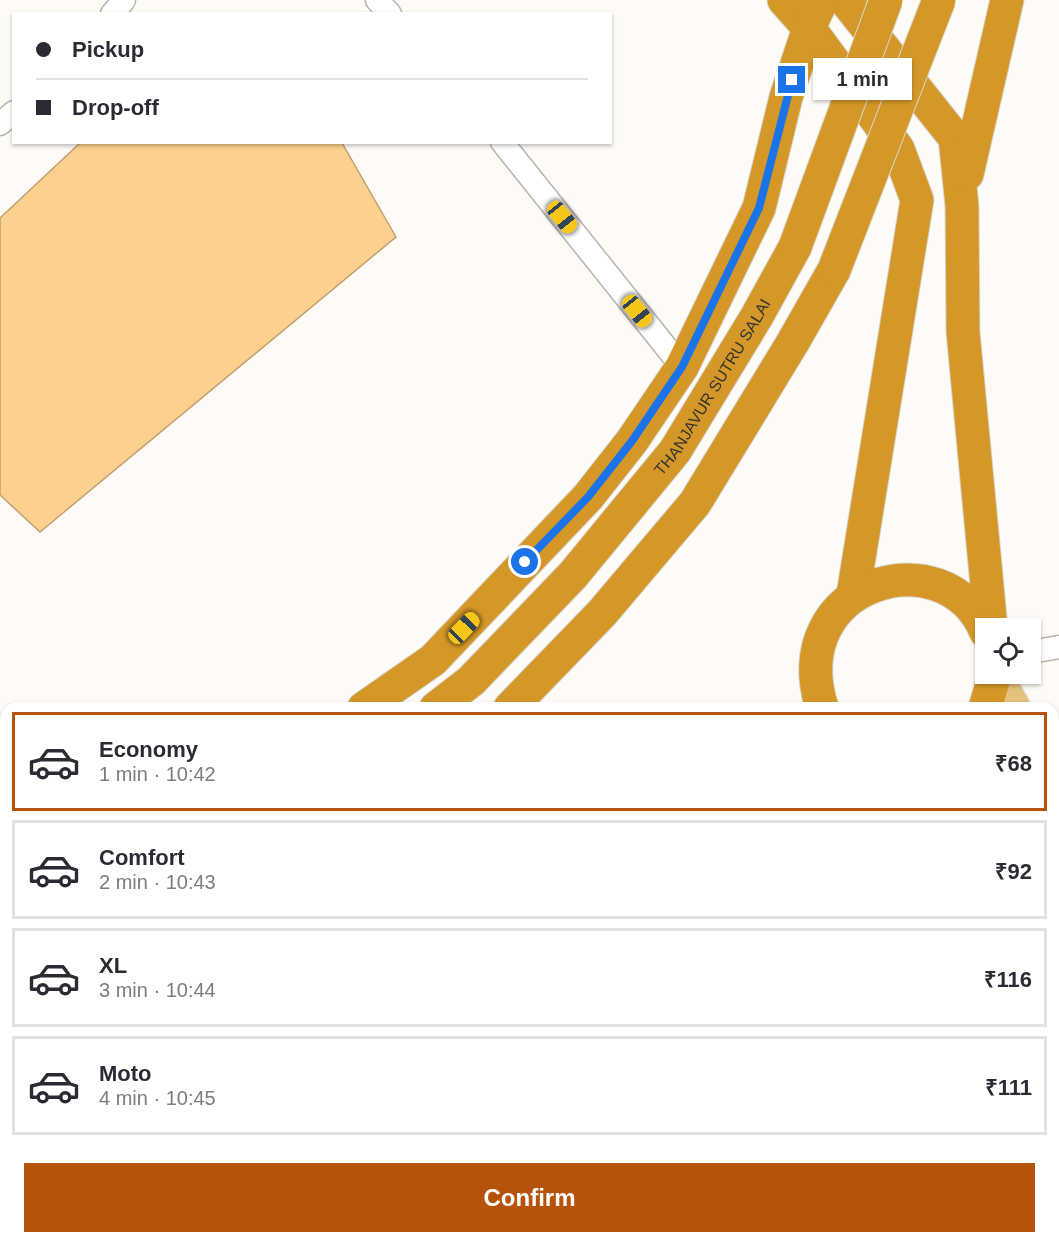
<!DOCTYPE html>
<meta charset="utf-8">
<style>
body{margin:0;font-family:Arial,sans-serif;background:#f2f2f3;color:#2b2b33;height:100vh;display:flex;flex-direction:column;font-size:22px;white-space:nowrap}
*{box-sizing:border-box;margin:0}
p{font-size:20px;color:#7c7c81}
.icon{flex:none;width:33px;height:33px;fill:none;stroke:currentColor;stroke-width:2;stroke-linecap:round;stroke-linejoin:round}
.map{position:relative;flex:1;overflow:hidden}
.drawer{position:absolute;left:0px;top:702px;width:1059px;height:542px;display:flex;flex-direction:column;background:#fff;border-radius:18px 18px 0 0;box-shadow:0 2px 4px #0004}
.drawer>*{flex:none}
.guide{position:absolute;left:12px;top:12px;width:600px;height:132px;border-radius:0px;box-shadow:0 2px 4px #0004;display:grid;align-content:center;height:132px;padding:0 24px;background:#fff}
.fabs{position:absolute;left:975px;top:618px;display:grid;gap:12px}
.fabs a{display:grid;place-items:center;width:66px;height:66px;border-radius:0px;background:#fff;box-shadow:0 2px 4px #0004;font-size:30px}
.end{position:absolute;width:27px;height:27px;margin:-14px;border:8px solid #1a73e8;background:#fff;box-shadow:0 0 0 3px #fff}
.from{border-radius:50%}
.bubble{position:absolute;height:42px;border-radius:0px;background:#fff;box-shadow:0 2px 4px #0004;font-size:20px;font-weight:600;line-height:42px;text-align:center}
.car{position:absolute;width:18px;height:36px;margin:-18px -9px;border-radius:8px;box-shadow:0 0 4px 2px #0007;background:linear-gradient(#f5c518 24%,#345 0 40%,#f5c518 0 76%,#345 0 86%,#f5c518 0)}
.guide b{display:flex;align-items:center;gap:21px;height:57px;font-size:22px}
.guide b+b{border-top:2px solid #e1e1e2}
.guide i{width:15px;height:15px;background:#2b2b33}
ul{padding:10px 0 0;list-style:none}
li{display:flex;align-items:center;gap:18px;height:99px;margin:0 12px 9px;padding:0 12px;border:3px solid #e1e1e2;border-radius:0px}
li div{flex:1}
li b{display:block;font-size:22px}
li em{font-style:normal;font-weight:600}
li.current{border-color:#b45309}
li>.icon{width:54px;height:54px;stroke-width:1.5}
.button{display:flex;gap:12px;margin-top:auto;padding:12px 24px}
.button a{flex:1;height:69px;border-radius:0px;background:#b45309;color:#fff;font-size:24px;font-weight:600;line-height:69px;text-align:center}
.map>svg:first-child{display:block}
.water{fill:#fcd08d;stroke:#c1a171;stroke-width:1.5}
.lines{fill:none;stroke-linecap:round;stroke-linejoin:round}
.street-casing{stroke:#bbb4aa;stroke-width:25}
.primary-casing{stroke:#d7d6d5;stroke-width:35}
.highway-casing{stroke:#d7d6d5;stroke-width:35}
.street{stroke:#fff;stroke-width:22}
.primary{stroke:#e6c17e;stroke-width:33}
.highway{stroke:#d59828;stroke-width:33}
.highway-bridge-casing{stroke:#d7d6d5;stroke-width:35;stroke-linecap:butt}
.highway-bridge{stroke:#d59828;stroke-width:33}
.route{stroke:#1a73e8;stroke-width:8}
.labels{text-anchor:middle;dominant-baseline:central;stroke-width:5;stroke-linejoin:round;paint-order:stroke}
.street-label{font-size:16px;fill:#36332f;stroke:#fefbf7}
</style>
<div class="map">
<svg width="1059" height="1243" viewBox="0 0 1059 1243">
<rect width="100%" height="100%" fill="#fefbf7"/>
<path class="water" d="M80 143H342L396 237 40 532 0 495V218Z"/>
<g class="lines">
<defs>
<path id="street" d="M377 0 390 14
M112 14 124 0
M0 124 14 112
M502 142 682 367
M1030 652 1059 647
M0 761 6 769
M57 1243 70 1238
M494 1243 507 1238"/>
<path id="primary" d="M995 674 1014 708
M1053 829 1059 851
M1053 1061 1059 1082
M744 1243 745 1238
M770 1243V1238"/>
<g id="highway">
<path d="M784 0 809 28 898 149 917 200 853 595"/>
<path d="M845 0 955 138 962 206 963 332 991 628"/>
<path d="M967 174 1007 0"/>
<path d="M364 708 433 660 588 497 632 441 682 367 759 208 786 97 809 28 822 0"/>
<path id="s1" d="M436 708 471 681 573 575 675 451 757 316 795 247"/>
<path d="M510 708 602 613 695 503 793 342 834 270"/>
<path d="M822 708C782 581 946 535 986 632"/>
<path d="M985 708 995 674"/>
<path d="M0 951 6 947"/>
<path d="M0 1032 6 1028"/>
<path d="M0 1062 6 1060"/>
</g>
</defs>
<use href="#street" class="street-casing"/>
<use href="#primary" class="primary-casing"/>
<use href="#highway" class="highway-casing"/>
<use href="#street" class="street"/>
<use href="#primary" class="primary"/>
<use href="#highway" class="highway"/>
<defs>
<path id="highway-bridge" d="M795 247 886 0
M834 270 939 0"/>
</defs>
<use href="#highway-bridge" class="highway-bridge-casing"/>
<use href="#highway-bridge" class="highway-bridge"/>
</g>
<g class="lines">
<path class="route" d="M525 562 588 497 632 441 682 367 759 208 792 80"/>
</g>
<g class="labels">
<g class="street-label">
<text stroke="none"><textPath href="#s1" startOffset="426">THANJAVUR SUTRU SALAI</textPath></text>
</g>
</g>
</svg>
<div class="fabs">
<a><svg class="icon" aria-label="locate" viewBox="0 0 24 24"><circle cx="12" cy="12" r="6"/><path d="M12 2v4M12 18v4M2 12h4M18 12h4"/></svg></a>
</div>
<i class="end from" style="left:525px;top:562px"></i>
<i class="end" style="left:792px;top:80px"></i>
<div class="bubble" style="left:813px;top:58px;width:99px">1 min</div>
<i class="car" style="left:562px;top:217px;rotate:141deg"></i>
<i class="car" style="left:637px;top:311px;rotate:141deg"></i>
<i class="car" style="left:464px;top:628px;rotate:44deg"></i>
<div class="guide">
<b><i class="from"></i>Pickup</b>
<b><i></i>Drop-off</b>
</div>
<section class="drawer">
<ul>
<li class="current"><svg class="icon" aria-label="car" viewBox="0 0 24 24"><path d="M5 17H2v-5l4-1 3-4h7l3 4 3 1v5h-3M9 17h6M6 11h13"/><circle cx="7" cy="17" r="2"/><circle cx="17" cy="17" r="2"/></svg><div><b>Economy</b><p>1 min · 10:42</p></div><em>₹68</em></li>
<li><svg class="icon" aria-label="car" viewBox="0 0 24 24"><path d="M5 17H2v-5l4-1 3-4h7l3 4 3 1v5h-3M9 17h6M6 11h13"/><circle cx="7" cy="17" r="2"/><circle cx="17" cy="17" r="2"/></svg><div><b>Comfort</b><p>2 min · 10:43</p></div><em>₹92</em></li>
<li><svg class="icon" aria-label="car" viewBox="0 0 24 24"><path d="M5 17H2v-5l4-1 3-4h7l3 4 3 1v5h-3M9 17h6M6 11h13"/><circle cx="7" cy="17" r="2"/><circle cx="17" cy="17" r="2"/></svg><div><b>XL</b><p>3 min · 10:44</p></div><em>₹116</em></li>
<li><svg class="icon" aria-label="car" viewBox="0 0 24 24"><path d="M5 17H2v-5l4-1 3-4h7l3 4 3 1v5h-3M9 17h6M6 11h13"/><circle cx="7" cy="17" r="2"/><circle cx="17" cy="17" r="2"/></svg><div><b>Moto</b><p>4 min · 10:45</p></div><em>₹111</em></li>
</ul>
<div class="button"><a>Confirm</a></div>
</section>
</div>
